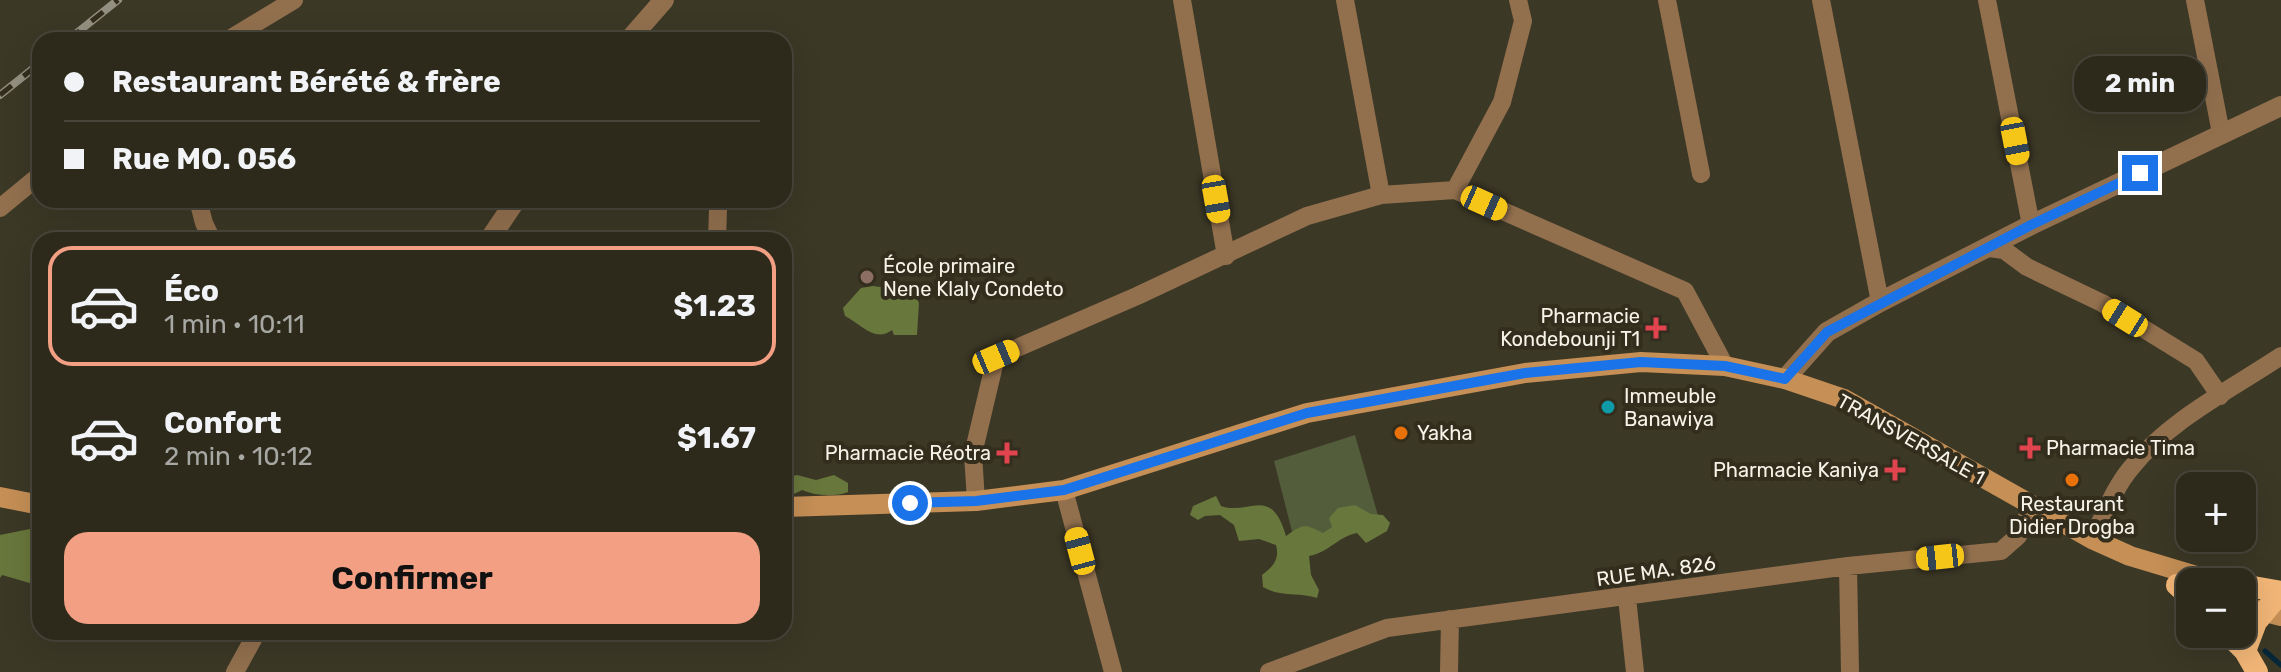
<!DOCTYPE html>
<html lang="fr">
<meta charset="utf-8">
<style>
body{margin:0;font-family:Rubik,sans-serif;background:#393629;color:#f1f3f6;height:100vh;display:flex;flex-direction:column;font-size:30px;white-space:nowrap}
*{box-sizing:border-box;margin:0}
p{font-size:26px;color:#a7a7a3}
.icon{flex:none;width:44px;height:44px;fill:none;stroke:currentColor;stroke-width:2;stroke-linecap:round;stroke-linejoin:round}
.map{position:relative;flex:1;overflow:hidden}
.panel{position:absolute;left:32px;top:232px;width:760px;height:408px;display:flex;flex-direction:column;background:#2d2a1c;border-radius:24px;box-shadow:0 8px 32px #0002,0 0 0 2px #48463b}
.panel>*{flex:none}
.hud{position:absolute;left:32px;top:32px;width:760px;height:176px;border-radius:24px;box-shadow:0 8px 32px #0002,0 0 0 2px #48463b;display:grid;align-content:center;height:176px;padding:0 32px;background:#2d2a1c}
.fabs{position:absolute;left:2176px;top:472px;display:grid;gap:16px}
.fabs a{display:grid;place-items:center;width:80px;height:80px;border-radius:16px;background:#2d2a1c;box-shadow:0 8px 32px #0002,0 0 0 2px #48463b;font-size:40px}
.end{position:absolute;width:36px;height:36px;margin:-18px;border:10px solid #1a73e8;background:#fff;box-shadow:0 0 0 4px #fff}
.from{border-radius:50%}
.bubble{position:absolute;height:56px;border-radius:24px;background:#2d2a1c;box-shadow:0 8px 32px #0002,0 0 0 2px #48463b;font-size:26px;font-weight:700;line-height:56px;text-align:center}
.car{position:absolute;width:24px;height:48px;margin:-24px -12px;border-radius:10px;box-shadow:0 0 6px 2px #0007;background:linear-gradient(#f5c518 24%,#345 0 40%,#f5c518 0 76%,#345 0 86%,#f5c518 0)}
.hud b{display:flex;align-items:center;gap:28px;height:76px;font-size:30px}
.hud b+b{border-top:2px solid #48463b}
.hud i{width:20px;height:20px;background:#f1f3f6}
ul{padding:14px 0 0;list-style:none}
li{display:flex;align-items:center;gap:24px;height:120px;margin:0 16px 12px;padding:0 16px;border:4px solid transparent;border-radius:24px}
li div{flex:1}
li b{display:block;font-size:30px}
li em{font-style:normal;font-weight:700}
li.active{border-color:#f39f84}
li>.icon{width:72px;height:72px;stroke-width:1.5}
.action{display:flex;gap:16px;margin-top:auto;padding:16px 32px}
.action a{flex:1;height:92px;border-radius:24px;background:#f39f84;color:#111;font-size:32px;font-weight:700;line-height:92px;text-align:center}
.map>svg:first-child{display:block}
.green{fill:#535c3b}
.forest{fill:#68773c}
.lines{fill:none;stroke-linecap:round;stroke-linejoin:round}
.stream{stroke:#062639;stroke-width:5}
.minor{stroke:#92704e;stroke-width:18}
.tertiary{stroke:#92704e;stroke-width:20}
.secondary{stroke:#c58f56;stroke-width:20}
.trunk{stroke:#f2b677;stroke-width:22}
.rail-casing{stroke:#939081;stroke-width:8}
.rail{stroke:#322d1c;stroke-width:5;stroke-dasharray:15;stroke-linecap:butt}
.route{stroke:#1a73e8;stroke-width:10}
.education-dot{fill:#8d6e63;stroke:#322d1c;stroke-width:3}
.health-dot{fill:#e0444e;stroke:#322d1c;stroke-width:3}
.culture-dot{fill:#0f9aa8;stroke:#322d1c;stroke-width:3}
.food-dot{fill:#e8710a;stroke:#322d1c;stroke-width:3}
.labels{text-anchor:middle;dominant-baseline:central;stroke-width:8;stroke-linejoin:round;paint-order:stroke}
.poi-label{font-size:20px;fill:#f6f3e8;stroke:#322d1c;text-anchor:start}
.street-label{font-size:20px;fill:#f6f3e8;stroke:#322d1c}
</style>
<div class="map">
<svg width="2281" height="672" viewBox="0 0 2281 672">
<rect width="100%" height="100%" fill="#3c3826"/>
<path class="green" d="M1355 435 1379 519 1297 551 1274 461Z"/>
<path class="forest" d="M873 286 887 288 900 299 914 293 919 303 917 335H894L892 330C875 343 861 324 845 316L843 308 861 288Z
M797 475 816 480 834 475 848 483V492C835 497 816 496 802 490 796 494 790 496 784 491V478Z
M1216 496 1221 506C1249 516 1271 484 1286 536 1303 524 1304 523 1323 533L1332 527 1329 518 1338 508 1355 505 1371 514 1383 515 1390 523 1387 531 1366 543 1357 533C1339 536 1328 553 1309 556L1311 575 1319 590 1317 598C1300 592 1279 597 1263 587L1262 575C1273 567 1280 559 1276 545L1259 539 1239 541 1234 525 1220 515 1205 516 1198 520 1190 515 1193 506Z
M40 527V586L2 575 0 578V535Z"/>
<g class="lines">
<path class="stream" d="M2265 651 2281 665"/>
<path class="minor" d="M1182 0 1226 256
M1345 0 1381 195
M1667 0 1701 174
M1821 0 1880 302
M1987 0 2031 225
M2195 0 2221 133
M228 40 294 0
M1455 190 1502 102 1523 21 1518 0
M198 200 204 223 212 240
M715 200 718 209 717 240
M0 208 40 175
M1989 248 2004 250 2027 267 2102 303 2196 361 2220 396
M1064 490 1113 672
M976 501 973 454 996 357 1137 296 1307 216 1381 195 1455 190 1685 291 1725 366
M2092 539C2104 516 2114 488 2131 468 2169 420 2230 390 2281 356
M1848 566 1850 672
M1627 598 1635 672
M235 672 257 632
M1269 672 1387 628 1848 566 2001 551 2018 536 2032 506
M1449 672 1450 619"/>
<path class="tertiary" d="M629 40 664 0
M489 240 516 200
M1785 379 1827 332 1880 302 2031 225 2281 106"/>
<path class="secondary" d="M0 497 40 505
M784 507 976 501 1064 490 1307 413 1525 373 1641 362 1725 366 1785 379 1844 399 2092 539 2130 556 2210 580
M2242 606 2281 616"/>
<path class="trunk" d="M2197 577 2227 582
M2177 585 2190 597
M2242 585 2281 592
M2228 634 2245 651 2257 672
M2245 651 2256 622 2277 597"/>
<defs>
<path id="rail" d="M68 40 118 0
M0 95 40 63"/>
</defs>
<use href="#rail" class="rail-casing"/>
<use href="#rail" class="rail"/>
</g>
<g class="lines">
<path class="route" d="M910 503 976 501 1064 490 1307 413 1525 373 1641 362 1725 366 1785 379 1827 332 2031 225 2140 173"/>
</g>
<circle class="education-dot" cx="867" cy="277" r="8"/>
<g class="health-dot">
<path d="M1652 316h8v8h8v8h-8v8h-8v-8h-8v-8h8z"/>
<path d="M2026 436h8v8h8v8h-8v8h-8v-8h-8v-8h8z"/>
<path d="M1003 441h8v8h8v8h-8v8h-8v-8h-8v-8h8z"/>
<path d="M1891 458h8v8h8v8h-8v8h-8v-8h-8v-8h8z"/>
</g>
<circle class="culture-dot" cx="1608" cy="407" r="8"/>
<g class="food-dot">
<circle cx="1401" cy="433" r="8"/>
<circle cx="2072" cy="480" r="8"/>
</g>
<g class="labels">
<g class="poi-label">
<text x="883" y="266">École primaire<tspan x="883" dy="23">Nene Klaly Condeto</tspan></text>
<text x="1640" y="316" text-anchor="end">Pharmacie<tspan x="1640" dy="23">Kondebounji T1</tspan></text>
<text x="1624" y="396">Immeuble<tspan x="1624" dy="23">Banawiya</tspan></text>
<text x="1417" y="433">Yakha</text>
<text x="2046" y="448">Pharmacie Tima</text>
<text x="991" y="453" text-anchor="end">Pharmacie Réotra</text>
<text x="1879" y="470" text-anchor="end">Pharmacie Kaniya</text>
<text x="2072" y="504" text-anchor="middle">Restaurant<tspan x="2072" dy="23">Didier Drogba</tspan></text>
</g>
<g class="street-label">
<text transform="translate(1911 439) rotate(29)">TRANSVERSALE 1</text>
<text transform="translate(1656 571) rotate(-8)">RUE MA. 826</text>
</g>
</g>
</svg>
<div class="fabs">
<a>+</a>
<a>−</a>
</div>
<i class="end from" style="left:910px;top:503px"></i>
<i class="end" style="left:2140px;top:173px"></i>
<div class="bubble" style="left:2074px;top:56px;width:132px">2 min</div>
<i class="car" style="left:2015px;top:141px;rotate:169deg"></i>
<i class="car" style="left:1216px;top:199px;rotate:170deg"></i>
<i class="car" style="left:1484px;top:203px;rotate:114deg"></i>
<i class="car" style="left:2125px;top:318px;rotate:302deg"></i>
<i class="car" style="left:996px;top:357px;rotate:67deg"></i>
<i class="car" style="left:1080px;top:551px;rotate:345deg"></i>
<i class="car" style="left:1940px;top:557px;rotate:264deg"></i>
<div class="hud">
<b><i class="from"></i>Restaurant Bérété &amp; frère</b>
<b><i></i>Rue MO. 056</b>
</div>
<section class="panel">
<ul>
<li class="active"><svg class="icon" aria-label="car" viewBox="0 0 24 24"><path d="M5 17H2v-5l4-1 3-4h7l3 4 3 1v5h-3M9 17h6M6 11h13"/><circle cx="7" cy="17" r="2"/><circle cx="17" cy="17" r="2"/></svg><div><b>Éco</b><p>1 min · 10:11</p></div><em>$1.23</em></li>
<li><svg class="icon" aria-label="car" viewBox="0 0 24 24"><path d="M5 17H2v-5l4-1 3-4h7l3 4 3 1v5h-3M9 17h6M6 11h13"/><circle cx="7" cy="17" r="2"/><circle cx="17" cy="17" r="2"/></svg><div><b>Confort</b><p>2 min · 10:12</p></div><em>$1.67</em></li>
</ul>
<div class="action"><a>Confirmer</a></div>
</section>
</div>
